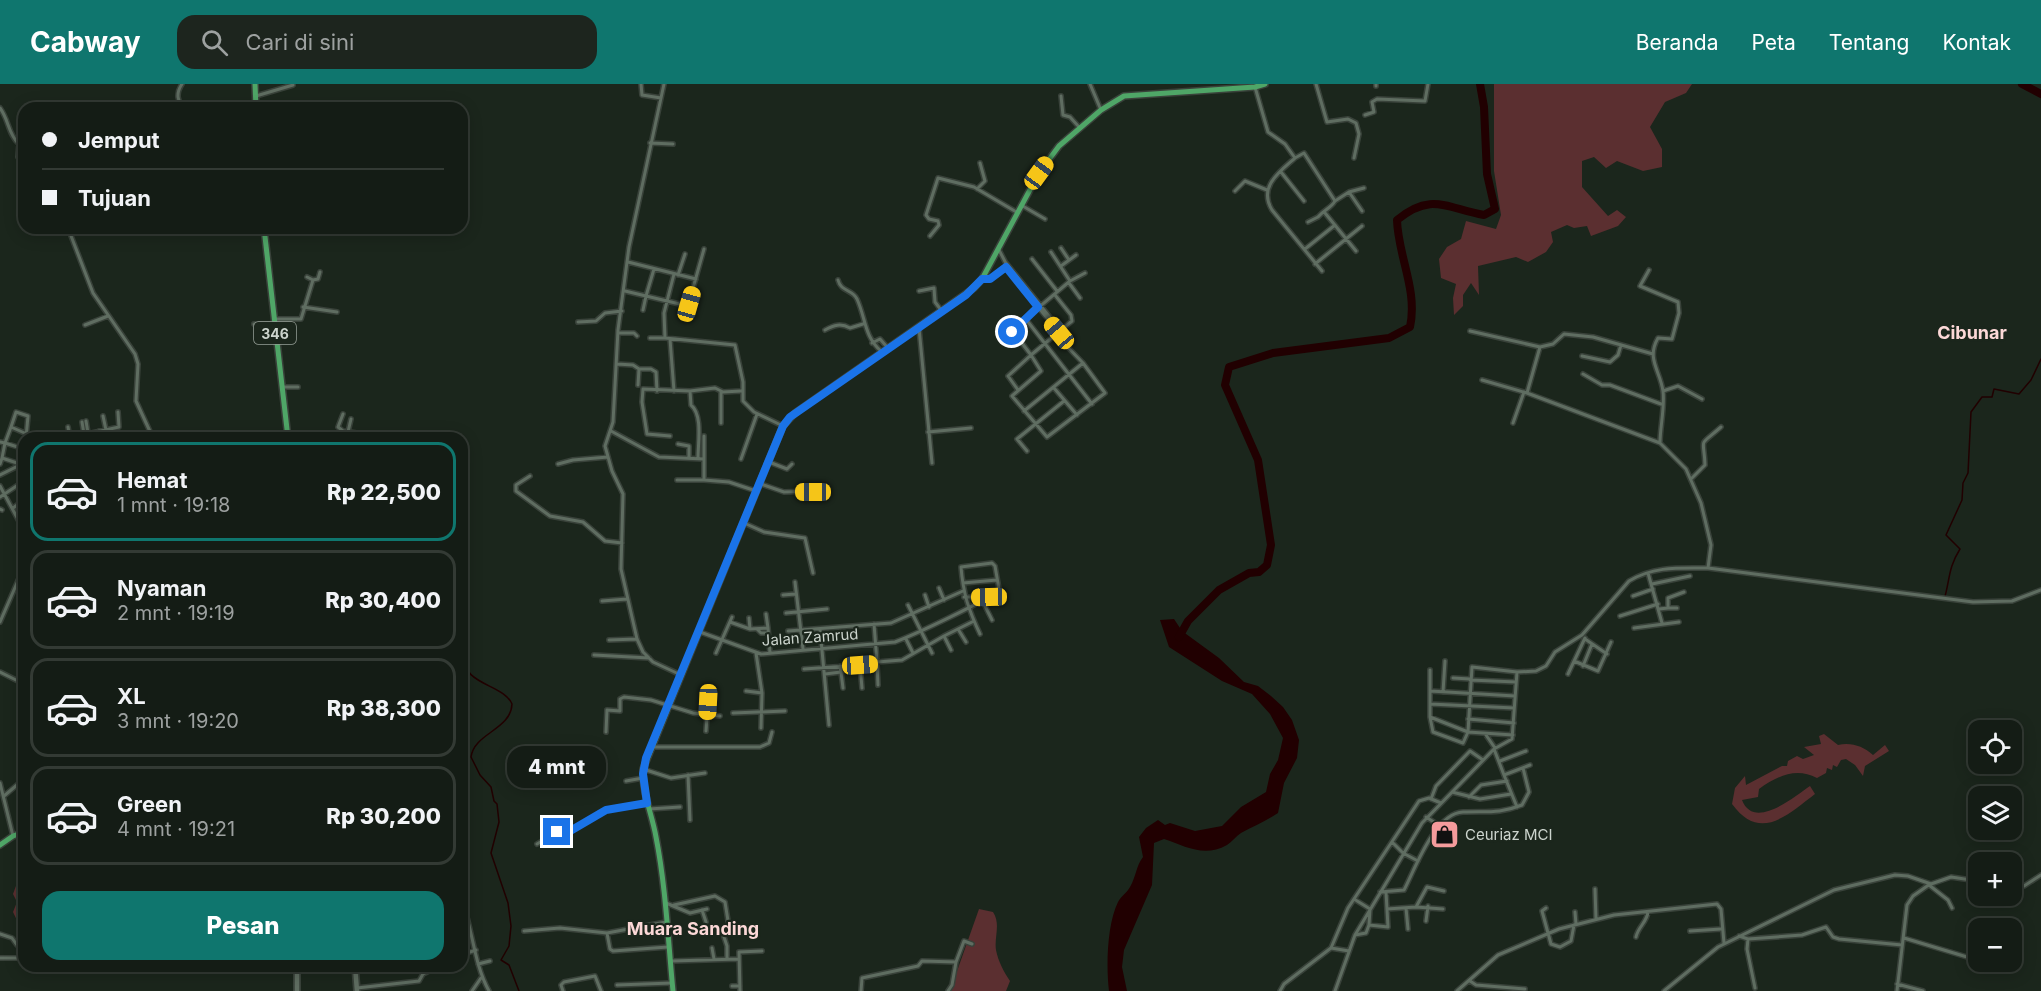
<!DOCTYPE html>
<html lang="id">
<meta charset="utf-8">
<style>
body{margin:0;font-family:Inter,sans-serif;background:#1d251e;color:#f1f3f6;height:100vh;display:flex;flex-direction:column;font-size:22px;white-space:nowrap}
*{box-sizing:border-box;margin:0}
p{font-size:20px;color:#9da1a0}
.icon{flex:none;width:33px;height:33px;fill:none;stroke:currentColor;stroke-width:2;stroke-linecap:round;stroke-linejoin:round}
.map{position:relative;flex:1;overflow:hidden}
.details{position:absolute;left:18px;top:348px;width:450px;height:540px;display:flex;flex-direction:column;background:#141c15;border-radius:18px;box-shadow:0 3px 15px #0003,0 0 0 2px #333a34}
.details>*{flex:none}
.banner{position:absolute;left:18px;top:18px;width:450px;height:132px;border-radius:18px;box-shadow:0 3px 15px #0003,0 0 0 2px #333a34;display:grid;align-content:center;height:132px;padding:0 24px;background:#141c15}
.fabs{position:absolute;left:1968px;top:636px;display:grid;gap:12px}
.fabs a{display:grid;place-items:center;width:54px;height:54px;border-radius:12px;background:#141c15;box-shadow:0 3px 15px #0003,0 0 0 2px #333a34;font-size:30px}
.end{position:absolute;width:27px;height:27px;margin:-14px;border:8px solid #1a73e8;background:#fff;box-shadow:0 0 0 3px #fff}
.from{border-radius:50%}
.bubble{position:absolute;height:42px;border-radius:18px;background:#141c15;box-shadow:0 3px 15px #0003,0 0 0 2px #333a34;font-size:20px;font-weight:800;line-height:42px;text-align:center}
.car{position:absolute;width:18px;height:36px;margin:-18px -9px;border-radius:8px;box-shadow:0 0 4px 2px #0007;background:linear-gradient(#f5c518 24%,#345 0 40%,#f5c518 0 76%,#345 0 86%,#f5c518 0)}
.banner b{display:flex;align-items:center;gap:21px;height:57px;font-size:22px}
.banner b+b{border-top:2px solid #333a34}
.banner i{width:15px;height:15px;background:#f1f3f6}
ul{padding:10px 0 0;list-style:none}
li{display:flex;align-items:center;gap:18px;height:99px;margin:0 12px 9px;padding:0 12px;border:3px solid #333a34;border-radius:18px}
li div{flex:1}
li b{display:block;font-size:22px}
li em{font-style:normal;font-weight:800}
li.current{border-color:#0f766e}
li>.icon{width:54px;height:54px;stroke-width:1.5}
.cta{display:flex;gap:12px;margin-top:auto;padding:12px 24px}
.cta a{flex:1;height:69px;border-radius:18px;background:#0f766e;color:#fff;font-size:24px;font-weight:800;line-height:69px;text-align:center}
header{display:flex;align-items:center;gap:36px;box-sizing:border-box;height:84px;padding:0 30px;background:#0f766e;color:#fff}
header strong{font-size:28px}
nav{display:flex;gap:33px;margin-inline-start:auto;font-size:21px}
.search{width:420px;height:54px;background:#1d251e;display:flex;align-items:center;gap:15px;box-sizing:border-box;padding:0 21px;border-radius:18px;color:#9da1a0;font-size:22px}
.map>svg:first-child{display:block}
.green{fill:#5b2f30}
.water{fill:#210001}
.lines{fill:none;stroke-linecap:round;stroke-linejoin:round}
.stream{stroke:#210001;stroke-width:1.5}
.river{stroke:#210001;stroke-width:8}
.street-casing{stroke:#39423a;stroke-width:6}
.secondary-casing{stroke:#39423a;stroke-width:8}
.primary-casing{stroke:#39423a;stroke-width:8}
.street{stroke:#5f6d61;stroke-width:3}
.secondary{stroke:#5f6d61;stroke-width:4.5}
.primary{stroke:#4fa667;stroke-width:5}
.route{stroke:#1a73e8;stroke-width:8}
.labels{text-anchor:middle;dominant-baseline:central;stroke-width:4.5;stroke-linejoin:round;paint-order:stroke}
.shield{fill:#1b261c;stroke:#97a098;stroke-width:1.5}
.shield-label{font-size:14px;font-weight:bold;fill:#ccd4cd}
.street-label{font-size:15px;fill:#ccd4cd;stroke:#1b261c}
.poi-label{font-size:15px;fill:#ccd4cd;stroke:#1b261c;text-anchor:start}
.quarter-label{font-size:18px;font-weight:bold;fill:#fcd8d7;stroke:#1b261c}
</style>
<header>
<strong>Cabway</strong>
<div class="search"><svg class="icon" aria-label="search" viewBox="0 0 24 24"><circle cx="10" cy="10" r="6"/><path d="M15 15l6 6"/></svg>Cari di sini</div>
<nav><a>Beranda</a><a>Peta</a><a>Tentang</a><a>Kontak</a></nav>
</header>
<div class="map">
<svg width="2041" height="907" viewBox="0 0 2041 907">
<rect width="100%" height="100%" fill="#1b261c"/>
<path class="green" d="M1494 0H1692L1686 9 1665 18 1650 43 1662 65V83L1643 87 1617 77 1606 84 1594 73 1582 77V103L1608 132 1617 126 1626 133 1618 142 1591 152 1587 142 1574 144 1567 141 1551 148 1553 158 1546 168 1528 178 1516 173 1478 182 1479 211 1471 199 1463 211V222L1454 231 1453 214 1456 200 1441 194 1439 175 1447 163 1461 155 1466 137 1496 145 1501 131 1494 87Z
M1824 650 1838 661C1851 658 1863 662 1873 671L1885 661 1889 667 1865 682 1863 692 1855 681 1846 675 1841 676 1837 683 1833 681 1832 686 1827 684 1826 689 1817 694C1796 683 1777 692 1759 705L1758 713 1742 716C1754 747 1794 713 1810 702L1815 710C1786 732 1760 758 1732 720L1735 704 1745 692 1746 701 1782 682H1787L1788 677 1797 672 1803 675 1814 671 1804 663 1821 660 1819 652Z
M24 790V851L13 828 17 818 13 810 20 791Z
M979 825 993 828C1001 840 994 853 996 866 998 877 1004 888 1010 897L1006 907H950Z"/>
<path class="water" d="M1174 535 1182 547 1219 574 1244 598 1258 602 1271 612 1283 623 1292 636 1299 656 1297 674 1284 699 1278 729C1266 737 1254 742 1241 749 1236 752 1232 758 1227 761 1204 774 1185 762 1164 755L1154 759 1152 801 1124 866 1122 883 1127 907H1109C1106 883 1107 840 1118 818 1121 812 1127 809 1130 803 1136 793 1136 782 1143 773L1139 753 1146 744 1158 736 1165 741 1170 739 1195 747 1222 742 1241 723 1266 708 1270 690 1278 676 1283 654 1270 630 1252 610 1222 597 1169 563 1160 536Z"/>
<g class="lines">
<path class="stream" d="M1944 516C1950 496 1948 484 1960 465L1946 451 1962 416 1963 399 1968 389 1971 328 1982 313H1992L1994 305 2019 310 2031 296 2041 275
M464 570C461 602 503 599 512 620 511 646 474 649 471 673L480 691 491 703 494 717 497 720 499 738 491 769 508 819 511 842 509 862 501 876 509 881 519 907"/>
<path class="river" d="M2022 0 2041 10
M1179 553 1188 537 1219 506 1249 489 1259 488 1267 481 1271 461 1258 376 1225 301 1229 283 1273 269 1389 254 1410 243C1418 206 1398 172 1397 136 1431 108 1446 124 1484 131L1495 125 1487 90 1484 23 1480 0"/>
<defs>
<path id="street" d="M182 0C176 9 176 19 187 24
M641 0 642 11 661 14
M664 0 629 163 618 246 613 338 605 362 612 387 623 410 621 485 637 555 643 568 653 578 681 591
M1090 0 1101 26
M1316 0 1327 38 1348 35 1356 39 1359 50 1354 74
M1376 0V2
M1255 3 1268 48 1285 60 1295 74 1304 69 1335 117 1349 108 1364 104
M256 12 293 1
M1061 12 1063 31 1070 33 1079 43
M0 24C9 36 8 50 19 60L18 73 24 80
M1365 31 1374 28 1372 18 1377 15 1425 17 1428 0
M650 59 673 60
M1295 74C1279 88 1258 103 1272 126L1322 187
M1281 88 1304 117
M977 105 985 97 980 79
M1235 107 1245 97 1267 106
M1349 108 1362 127
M1021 121 1045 135
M1325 129 1356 167
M1308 138 1318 133C1324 126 1331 124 1335 117
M68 144 93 209 135 270 138 280 136 317 153 354
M930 152 939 141 938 137 929 135 926 131 938 94 974 103 1018 129
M1061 164 1069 176
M1305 165 1335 141
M999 166 1011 189 1059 249
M1032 175 1057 207
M628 178 696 195
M1006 179 1061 247
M1315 180 1362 142
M1061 182 1076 171
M654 185 646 212 688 222 704 165
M1649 186 1640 202 1678 218 1679 229 1672 255 1658 254C1646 275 1660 286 1663 307 1665 323 1660 343 1660 359L1686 385 1701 419 1711 461 1708 484
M674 190 664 229 665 254 735 261 743 298V317L754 328 783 342
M678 191 685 170
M983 195H990L1007 182
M313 196 318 195 320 188
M838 196C841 208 852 205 857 215 866 235 864 252 881 267
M1070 197 1085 189
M1069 199 1080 214
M625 207 646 212 643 226
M919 207 934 204 935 218 941 226
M1055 211 1071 231 1072 237 1031 271 1041 287 1012 312 1047 353 1105 309 1083 279 1056 251
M303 223 337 228
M1025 234 1092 320
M276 235H301L313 196 307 193
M578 238 596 237 605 229 622 227
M254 240H274
M85 241 108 232
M919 244 932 379
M825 246C834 241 841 239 850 244L863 240
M1470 247 1540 263
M619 249H634L637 252
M650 254H665
M670 255 674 307
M872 259 880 255 887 263
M1582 272 1610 278 1618 271 1621 261
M617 280 633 281 639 285 638 301
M639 285H651L656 288 657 307
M1583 290 1602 301H1610L1661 320
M1482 296 1527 309 1660 359
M282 303H298
M1054 304 1077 331
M1018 306 1008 292 1031 271 1012 246 1070 197 1051 168
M690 307 691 321C703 331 698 359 698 374
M1663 307 1678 302 1702 315
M1527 309 1540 263 1553 260 1564 250 1593 253 1653 270
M1024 327 1083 279
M343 330 338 343 343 347
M103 332 106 346
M86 337 88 349
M82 338 84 350
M721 339V307
M1513 339 1524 308
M11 343 16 328 28 332 26 354
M68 343 70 354
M99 347 100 354
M611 347 659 373 704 375
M348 348 351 335
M928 348 971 344
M670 352 647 350 642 318 643 305 690 307 715 304 723 308 741 307
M704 352V396L729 398 756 407
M69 354 119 343 118 328
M343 354V347L390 354
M0 358 5 359 11 343 36 354
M678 360 689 362V374
M1027 367 1017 355 1064 317
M741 375 757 330
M769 378 787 385 792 380
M0 380 2 374
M20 380 2 374 5 359 24 365
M558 380 573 376 608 373
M0 391 24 379
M530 392 516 401V407L550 432 583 438 605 457 622 459
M1692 394 1705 381C1704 352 1697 364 1721 343
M677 396H704
M761 400 784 408 817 407
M0 402 20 439 24 436
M0 413 24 397
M13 424 24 416
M0 425 2 426
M20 439 24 445
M744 439 764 448 805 454 813 489
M1648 489 1662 539
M795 498 803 565
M963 499 997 496
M1652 500 1690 492
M939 504 944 516
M783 511 795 510
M925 511 929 523
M1633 512 1653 505
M964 513H987
M982 516 992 536
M602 517 627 515
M908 521 932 569
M462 522 467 521
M1668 524H1677
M1659 525 1668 524V514L1684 508
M786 529 827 525
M766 530 768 544
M1620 532 1658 520
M749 534 750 545
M0 538 24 483
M730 538 750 545 768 544 770 569
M874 540 877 578 902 576 944 552 951 566
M1634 544 1679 538
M757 545 761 549H768
M820 545 829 641
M958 545 966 558
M788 547 891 539 963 507
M700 548 761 570 895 558C911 552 990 516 999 505L995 482 992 479 961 483C963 509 969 527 980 550
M944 552 974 537
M906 555 913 569
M1585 555 1607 570
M609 556 637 555
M716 569 732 533
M756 569 762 609 761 644
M594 571 649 574
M1574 577 1598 587 1611 558
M877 579 878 601
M860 581 862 604
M1583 582 1592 560
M804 585 877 580
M0 588 18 597
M841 588 843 604
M825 590 841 588 840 582
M1568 590 1585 554
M1453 594 1470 595
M1470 596 1516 598
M746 607 762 609
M1430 607 1515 612
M1443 608 1445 577
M1430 620 1514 624
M733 629 785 627
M1430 633 1433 648 1463 659 1468 648 1430 633V586
M1468 635 1514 639
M706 647 708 618
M606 648 607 626 620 627V615L624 613 651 616 693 629 720 632
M1486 651 1495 664
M1513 651 1468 648 1472 583 1517 588
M653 663H760L769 659 772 648
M1494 665 1504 691 1530 681
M1500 677 1526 667
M643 685 671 694 705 689
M688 691 690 736
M1504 691 1517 723
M626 697 643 694
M0 699 13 752
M1452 708 1480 715 1511 710
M4 712 24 695
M1469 713 1481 701 1507 697
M1431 715 1436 702 1470 667 1483 676
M649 725 680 723
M1426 733 1440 742
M1392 758 1403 769 1418 777
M537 760 559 747 565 750 606 726 647 719
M1929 801 1948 816 1952 824
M2012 802H2024L2041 791
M1595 805 1596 835
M1380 808 1404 806C1415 785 1435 729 1463 728 1487 727 1499 730 1522 721L1529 708 1523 684
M1354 815 1370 825 1369 841 1366 849 1355 851
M462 817C473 847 474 880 489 907
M666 819 690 829 707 825
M674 821 715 812 725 818 729 843 721 844 727 862V875
M1416 823 1443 825
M1406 824 1408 845
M1546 824 1542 827 1551 860 1560 863 1571 857 1574 841
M1387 825 1416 823 1427 803 1444 807
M702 826 706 838
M1575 828 1576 840
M1426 837 1428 822
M1369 841 1388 843 1386 808
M524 847 560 844 607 849 666 838
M1690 847 1721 845
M607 849 610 865 613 867 668 863
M0 850 12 854 17 861
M1739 852 1748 855 1802 851 1826 843 1833 853 1839 855 1902 861
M1636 853C1638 843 1647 838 1648 828
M1904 854 1977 876
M1748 855 1747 865 1755 904
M712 864 714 875
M1331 864 1349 867
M464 870 476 866
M0 874H24
M672 877 739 875
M478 880 490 877
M1470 897 1476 901 1525 905
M1897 900 1923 907
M617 901 672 899
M732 902H740
M357 904 419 897 423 890 439 882
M472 907 481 894
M563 907 561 901 564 898 595 892 601 907
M740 907 739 868 762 867
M861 907 862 894 918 882 922 877 956 878 964 857 972 860
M948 907 952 901 956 878
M1280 907 1284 900 1331 864 1348 824 1419 717 1429 714 1441 719
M1335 907 1355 851 1422 739 1494 665 1512 655 1517 588 1536 587 1546 582 1555 568 1582 551 1629 497C1654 482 1679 484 1708 484L1973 518 2012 517 2041 506
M1457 907 1498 871 1559 845 1614 831 1717 820 1721 825 1724 859
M1664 907 1718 863 1834 806 1895 791 1908 792 1931 800 1951 793 1978 797
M1897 907 1907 821 1913 812 1930 800"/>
<path id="secondary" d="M297 882V907
M355 882 357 907"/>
<path id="primary" d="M255 0 256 24
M264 144 288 354
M0 761 13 752 24 748
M673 907C668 856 666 804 656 753 652 730 642 709 643 685L783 342 795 329 974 204 982 195 1039 89 1059 62 1101 26 1124 12 1255 3 1265 0"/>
</defs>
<use href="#street" class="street-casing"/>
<use href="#secondary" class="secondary-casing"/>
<use href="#primary" class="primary-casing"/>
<use href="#street" class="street"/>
<use href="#secondary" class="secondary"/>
<use href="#primary" class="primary"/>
</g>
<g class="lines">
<path class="route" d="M557 748 565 750 606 726 647 719 643 690 646 674 759 400 783 342 790 333 966 211 982 195H990L1006 183 1038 223 1012 248"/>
</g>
<defs>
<symbol id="shop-square" viewBox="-11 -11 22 22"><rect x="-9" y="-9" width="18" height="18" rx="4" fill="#f59b9c" stroke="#1b261c"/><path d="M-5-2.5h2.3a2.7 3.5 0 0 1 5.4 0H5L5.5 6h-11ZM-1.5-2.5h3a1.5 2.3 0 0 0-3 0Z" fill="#111"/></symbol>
</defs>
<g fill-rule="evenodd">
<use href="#shop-square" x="1428" y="734" width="33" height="33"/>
</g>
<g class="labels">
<rect class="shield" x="254" y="238" width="42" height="22" rx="4.5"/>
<g class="shield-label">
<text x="275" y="249">346</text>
</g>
<g class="street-label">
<text transform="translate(810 553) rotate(-4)">Jalan Zamrud</text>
</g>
<g class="poi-label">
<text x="1465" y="750">Ceuriaz MCI</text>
</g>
<g class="quarter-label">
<text x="1972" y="248">Cibunar</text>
<text x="693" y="844">Muara Sanding</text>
</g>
</g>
</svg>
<div class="fabs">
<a><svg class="icon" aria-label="locate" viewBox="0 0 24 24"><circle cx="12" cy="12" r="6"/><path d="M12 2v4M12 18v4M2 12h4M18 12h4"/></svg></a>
<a><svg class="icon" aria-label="layers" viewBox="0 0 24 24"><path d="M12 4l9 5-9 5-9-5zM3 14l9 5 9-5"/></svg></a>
<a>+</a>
<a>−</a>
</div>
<i class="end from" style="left:1012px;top:248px"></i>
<i class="end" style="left:557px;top:748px"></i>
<div class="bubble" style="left:507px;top:662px;width:99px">4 mnt</div>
<i class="car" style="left:1039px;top:89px;rotate:36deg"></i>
<i class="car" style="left:689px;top:220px;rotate:16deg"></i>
<i class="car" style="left:1059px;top:249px;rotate:320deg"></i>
<i class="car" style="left:813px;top:408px;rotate:270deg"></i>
<i class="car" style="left:989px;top:513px;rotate:269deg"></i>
<i class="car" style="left:860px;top:581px;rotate:86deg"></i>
<i class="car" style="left:708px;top:618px;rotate:183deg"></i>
<div class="banner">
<b><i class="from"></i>Jemput</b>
<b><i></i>Tujuan</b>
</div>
<section class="details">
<ul>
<li class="current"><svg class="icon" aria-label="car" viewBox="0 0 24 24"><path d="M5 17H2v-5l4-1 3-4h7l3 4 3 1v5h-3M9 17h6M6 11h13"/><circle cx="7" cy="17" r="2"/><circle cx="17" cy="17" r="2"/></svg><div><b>Hemat</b><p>1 mnt · 19:18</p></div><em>Rp 22,500</em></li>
<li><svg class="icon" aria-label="car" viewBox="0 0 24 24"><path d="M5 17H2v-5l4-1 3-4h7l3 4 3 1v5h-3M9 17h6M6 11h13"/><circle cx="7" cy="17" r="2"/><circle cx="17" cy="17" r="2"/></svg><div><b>Nyaman</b><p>2 mnt · 19:19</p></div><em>Rp 30,400</em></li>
<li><svg class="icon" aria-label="car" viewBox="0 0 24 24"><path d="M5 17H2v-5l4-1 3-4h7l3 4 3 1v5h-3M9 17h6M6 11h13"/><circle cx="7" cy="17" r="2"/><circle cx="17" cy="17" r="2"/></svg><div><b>XL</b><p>3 mnt · 19:20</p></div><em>Rp 38,300</em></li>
<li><svg class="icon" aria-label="car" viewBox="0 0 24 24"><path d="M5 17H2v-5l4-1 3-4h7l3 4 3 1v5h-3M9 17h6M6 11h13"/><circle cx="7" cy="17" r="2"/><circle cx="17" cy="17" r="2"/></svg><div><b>Green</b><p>4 mnt · 19:21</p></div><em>Rp 30,200</em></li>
</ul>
<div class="cta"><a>Pesan</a></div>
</section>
</div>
